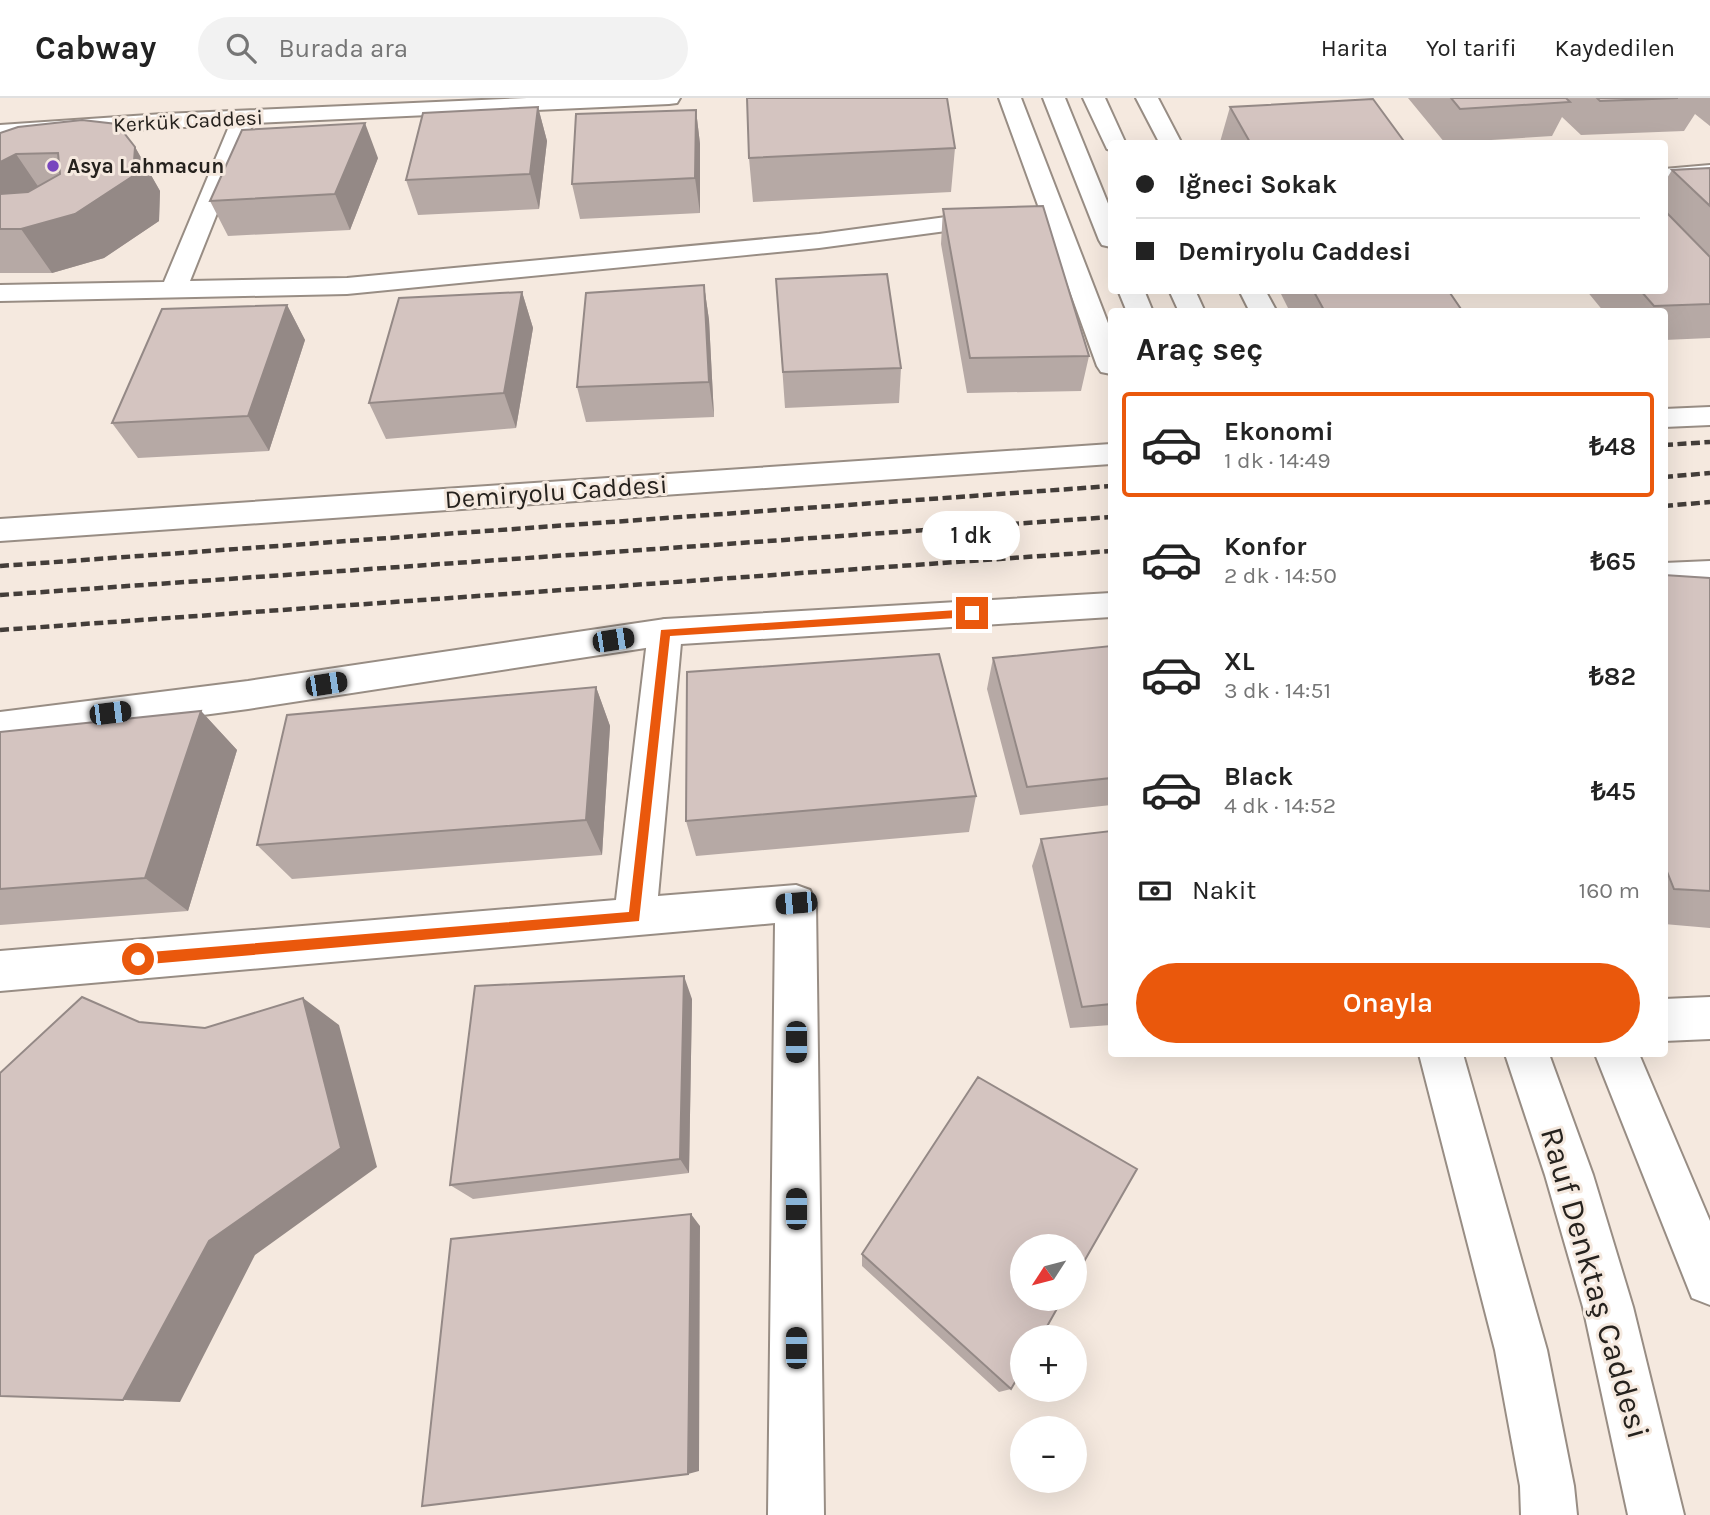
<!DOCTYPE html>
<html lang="tr">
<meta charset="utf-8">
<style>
body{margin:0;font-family:Karla,sans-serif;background:#f2f2f2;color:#222;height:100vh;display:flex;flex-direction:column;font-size:26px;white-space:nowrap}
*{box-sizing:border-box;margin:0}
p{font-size:23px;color:#767676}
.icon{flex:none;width:38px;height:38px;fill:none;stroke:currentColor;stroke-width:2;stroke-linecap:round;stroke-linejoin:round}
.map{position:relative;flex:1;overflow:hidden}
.drawer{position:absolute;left:1108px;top:210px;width:560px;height:749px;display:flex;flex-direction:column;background:#fff;border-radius:7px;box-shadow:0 7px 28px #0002}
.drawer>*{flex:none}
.hud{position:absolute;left:1108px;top:42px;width:560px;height:154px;border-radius:7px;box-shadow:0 7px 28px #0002;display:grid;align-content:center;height:154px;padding:0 28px;background:#fff}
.needle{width:46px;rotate:234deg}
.buttons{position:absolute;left:1010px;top:1136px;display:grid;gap:14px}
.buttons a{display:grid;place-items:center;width:77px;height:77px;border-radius:50%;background:#fff;box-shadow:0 7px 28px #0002;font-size:35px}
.end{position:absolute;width:32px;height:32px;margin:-16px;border:9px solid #ea580c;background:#fff;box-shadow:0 0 0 4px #fff}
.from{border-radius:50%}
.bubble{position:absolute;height:49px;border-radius:24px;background:#fff;box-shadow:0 7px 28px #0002;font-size:23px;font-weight:600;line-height:49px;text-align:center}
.car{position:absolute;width:21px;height:42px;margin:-21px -10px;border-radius:9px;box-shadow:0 0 5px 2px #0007;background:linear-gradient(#222 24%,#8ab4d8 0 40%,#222 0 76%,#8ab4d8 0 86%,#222 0)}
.hud b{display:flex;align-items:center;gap:24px;height:66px;font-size:26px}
.hud b+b{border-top:2px solid #e0e0e0}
.hud i{width:18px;height:18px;background:#222}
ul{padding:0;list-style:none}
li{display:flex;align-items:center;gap:21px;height:105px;margin:0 14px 10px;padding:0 14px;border:4px solid transparent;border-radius:7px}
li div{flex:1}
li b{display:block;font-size:26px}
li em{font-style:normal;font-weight:600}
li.current{border-color:#ea580c}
li>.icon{width:63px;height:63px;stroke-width:1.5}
h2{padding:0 28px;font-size:32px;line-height:84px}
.pay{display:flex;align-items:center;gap:18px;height:77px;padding:0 28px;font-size:26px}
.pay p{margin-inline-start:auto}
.action{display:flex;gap:14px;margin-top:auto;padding:14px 28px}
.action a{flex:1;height:80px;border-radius:42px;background:#ea580c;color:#fff;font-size:28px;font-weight:600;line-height:80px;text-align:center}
header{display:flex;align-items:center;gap:42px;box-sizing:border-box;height:98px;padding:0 35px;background:#fff;border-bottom:2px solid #e0e0e0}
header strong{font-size:33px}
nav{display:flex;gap:38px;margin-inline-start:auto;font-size:24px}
.search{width:490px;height:63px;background:#f2f2f2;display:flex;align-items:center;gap:18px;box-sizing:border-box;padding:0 24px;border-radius:38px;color:#767676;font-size:26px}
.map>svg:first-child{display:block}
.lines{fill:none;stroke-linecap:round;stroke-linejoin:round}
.minor-casing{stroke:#988d84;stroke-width:4}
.major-casing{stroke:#988d84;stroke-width:4}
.minor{fill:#fff;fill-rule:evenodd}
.major{fill:#fff;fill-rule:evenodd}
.rail{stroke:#433d39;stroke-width:4.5;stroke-dasharray:9 4.5;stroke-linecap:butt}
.wall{fill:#b6a9a5}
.shaded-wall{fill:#948986}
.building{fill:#d4c4c0;stroke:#948986;stroke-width:2}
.route{fill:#ea580c}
.poi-dot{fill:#7846be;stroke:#f5e9df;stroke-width:2.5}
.labels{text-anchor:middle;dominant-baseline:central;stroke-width:6;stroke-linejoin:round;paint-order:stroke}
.far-street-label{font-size:21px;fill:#26221e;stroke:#f5e9df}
.far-poi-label{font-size:21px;font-weight:bold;fill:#26221e;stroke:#f5e9df;text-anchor:start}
.street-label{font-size:26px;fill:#26221e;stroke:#f5e9df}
.near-street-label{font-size:32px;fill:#26221e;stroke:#f5e9df}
</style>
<header>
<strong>Cabway</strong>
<div class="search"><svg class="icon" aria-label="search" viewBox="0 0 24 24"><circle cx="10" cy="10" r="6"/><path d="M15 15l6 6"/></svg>Burada ara</div>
<nav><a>Harita</a><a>Yol tarifi</a><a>Kaydedilen</a></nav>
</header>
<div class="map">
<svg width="1710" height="1417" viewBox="0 0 1710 1417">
<rect width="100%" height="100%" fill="#f5e9df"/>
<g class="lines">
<defs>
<path id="minor" d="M527 0H680L677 5 669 6 253 25 190 183 347 180 819 136 976 115 1039 110 999 0H1021L1111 233V276L1101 274 1097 268 1045 124 976 129 819 150 347 196 0 203V187L164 184 230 26 0 41V27L163 16Z
M1136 0H1158L1182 46H1160Z
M1710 67V81L1664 85V71Z
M1239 192H1265L1277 214H1250Z
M665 521 677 525 682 534 658 798 796 787 810 792 816 805 824 1417H768L775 825 0 893V853L616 802 648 534 653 525Z
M1710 899V941L1664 943V901Z"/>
<path id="major" d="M1043 0H1065L1111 113V149L1102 147 1099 142Z
M1083 0H1105L1126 46H1111V52L1107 51Z
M1118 192H1144L1153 214H1127Z
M1169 192H1195L1205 214H1179Z
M1710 309V327L1664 329V311Z
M1111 346V366L0 443V421Z
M1710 463V487L1664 489V465Z
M1111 495V519L665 547 248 611 0 644V614L248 583 665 521Z
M1419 956H1463L1547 1252 1574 1388 1577 1417H1521L1520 1388 1495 1252Z
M1505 956H1549L1593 1077 1633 1209 1684 1417H1628L1583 1209 1545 1077Z
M1595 956H1639L1710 1123V1207L1692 1200Z"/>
</defs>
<use href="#minor" class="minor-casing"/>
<use href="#major" class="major-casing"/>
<use href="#minor" class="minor"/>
<use href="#major" class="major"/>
<path class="rail" d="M1664 347 1710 344
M1664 379 1710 375
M1664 408 1710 404
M0 468 1111 388
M0 497 1111 419
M0 532 1111 453"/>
</g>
<path class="wall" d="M1408 0H1710V28L1695 16 1684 33 1581 37 1562 19 1552 38 1445 45Z
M538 9 547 43 539 111 418 117 406 82Z
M1230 9 1406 46H1221L1220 44Z
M696 12 700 46V115L580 121 572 86Z
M0 35 135 49 160 93 159 123 104 160 52 175H0Z
M955 50 951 94 753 104 749 60Z
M378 60 350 132 228 138 210 103Z
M1710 70V240L1664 242V214H1604L1586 192H1664V85L1672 72Z
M943 111 1089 258 1081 293 967 295 941 146Z
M776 181 901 270 899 305 785 310Z
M704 187 709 222 714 319 586 324 577 289Z
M1279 192H1448L1463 214H1290Z
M522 194 533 230 516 330 386 341 369 305Z
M287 207 305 242 269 353 138 360 112 325Z
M1664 477 1710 480V830L1664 826Z
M1111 548V707L1020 717 987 591 993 560Z
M596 589 610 628 602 757 292 781 257 747Z
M201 613 237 652 188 813 0 827V634Z
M976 698 969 734 696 758 686 723Z
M1111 733V927L1070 930 1032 768 1041 741Z
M692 901 689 1075 473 1101 450 1087Z
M862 1156 1011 1291 999 1294 862 1168Z"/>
<path class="shaded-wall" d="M538 9 547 43 539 111 530 76Z
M696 12 700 46V115L695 80Z
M365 25 378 60 350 132 335 96Z
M135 49 160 93 159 123 104 160 52 175 21 131Z
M16 56 46 100 0 115V64Z
M704 187 709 222 714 319 709 284Z
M522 194 533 230 516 330 504 295Z
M287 207 305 242 269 353 248 318Z
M596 589 610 628 602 757 586 722Z
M201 613 237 652 188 813 145 780Z
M684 878 692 901 689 1075 680 1061Z
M303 900 339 927 377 1069 255 1157 180 1304 123 1302Z
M691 1116 700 1128 699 1373 688 1376Z"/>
<path class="building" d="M747 0H947L955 50 749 60Z
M1451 0H1566L1570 4 1460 11Z
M1597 0H1678L1600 3Z
M1373 1 1406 46H1251L1230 9Z
M538 9 530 76 406 82 423 15Z
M696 12 695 80 572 86 576 16Z
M82 22 117 26 135 49 133 78 75 116 21 131H0V96L28 94 60 76 58 55 16 56 0 64V35L18 29Z
M365 25 335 96 210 103 242 32Z
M1710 70V108L1672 72Z
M1043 108 1089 258 970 260 943 111Z
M1664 112 1710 159V206L1654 208 1640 192H1664Z
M887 176 901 270 783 274 776 181Z
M704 187 709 284 577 289 586 195Z
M1313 192H1448L1463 214H1325Z
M522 194 504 295 369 305 399 200Z
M287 207 248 318 112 325 162 211Z
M1664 477 1710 480V793L1674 791 1664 766Z
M1111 548V680L1027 689 993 560Z
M939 556 976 698 686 723 687 574Z
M596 589 586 722 257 747 287 617Z
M201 613 145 780 0 791V634Z
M1111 733V906L1082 909 1041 741Z
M684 878 680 1061 450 1087 475 888Z
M82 899 139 924 205 930 303 900 341 1050 209 1143 123 1302 0 1298V975Z
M978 979 1137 1071 1074 1181V1148H1022V1200H1063L1041 1239H1022V1272L1011 1291 862 1156Z
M691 1116 688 1376 422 1408 451 1141Z"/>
<path class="route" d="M972 511 977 515 972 519 670 538 639 823 138 867 132 861 138 855 629 814 661 532Z"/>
<circle class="poi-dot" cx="53" cy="68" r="7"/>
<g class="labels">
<g class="far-street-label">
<text transform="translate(188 23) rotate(-3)">Kerkük Caddesi</text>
</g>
<g class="far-poi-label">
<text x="67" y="68">Asya Lahmacun</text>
</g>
<g class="street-label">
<text transform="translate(556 394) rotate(-4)">Demiryolu Caddesi</text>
</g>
<g class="near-street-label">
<text transform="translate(1595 1185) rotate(74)">Rauf Denktaş Caddesi</text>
</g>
</g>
</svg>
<div class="buttons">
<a><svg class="needle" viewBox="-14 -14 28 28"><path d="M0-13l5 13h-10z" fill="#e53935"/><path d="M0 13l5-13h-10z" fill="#767676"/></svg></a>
<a>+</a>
<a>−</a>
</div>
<i class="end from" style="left:138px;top:861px"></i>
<i class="end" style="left:972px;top:515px"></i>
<div class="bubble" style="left:922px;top:413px;width:98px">1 dk</div>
<i class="car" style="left:613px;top:542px;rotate:81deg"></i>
<i class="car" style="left:326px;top:586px;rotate:81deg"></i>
<i class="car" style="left:110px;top:615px;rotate:83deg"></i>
<i class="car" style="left:796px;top:805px;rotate:265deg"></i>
<i class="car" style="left:796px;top:944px;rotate:180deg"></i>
<i class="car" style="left:796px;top:1111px;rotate:0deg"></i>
<i class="car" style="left:796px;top:1250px;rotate:0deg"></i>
<div class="hud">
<b><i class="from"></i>Iğneci Sokak</b>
<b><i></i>Demiryolu Caddesi</b>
</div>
<section class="drawer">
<h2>Araç seç</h2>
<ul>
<li class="current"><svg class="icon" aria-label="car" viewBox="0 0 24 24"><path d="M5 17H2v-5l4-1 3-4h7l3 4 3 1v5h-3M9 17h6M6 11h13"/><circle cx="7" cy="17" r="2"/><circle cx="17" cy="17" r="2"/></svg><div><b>Ekonomi</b><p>1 dk · 14:49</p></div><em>₺48</em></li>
<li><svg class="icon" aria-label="car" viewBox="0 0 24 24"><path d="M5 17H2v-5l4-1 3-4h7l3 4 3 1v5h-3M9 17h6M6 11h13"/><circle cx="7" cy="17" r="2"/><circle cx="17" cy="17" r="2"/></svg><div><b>Konfor</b><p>2 dk · 14:50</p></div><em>₺65</em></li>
<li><svg class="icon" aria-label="car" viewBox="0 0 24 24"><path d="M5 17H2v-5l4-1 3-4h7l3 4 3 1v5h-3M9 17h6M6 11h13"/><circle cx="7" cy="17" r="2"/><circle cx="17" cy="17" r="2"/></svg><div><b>XL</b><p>3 dk · 14:51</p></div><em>₺82</em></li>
<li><svg class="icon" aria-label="car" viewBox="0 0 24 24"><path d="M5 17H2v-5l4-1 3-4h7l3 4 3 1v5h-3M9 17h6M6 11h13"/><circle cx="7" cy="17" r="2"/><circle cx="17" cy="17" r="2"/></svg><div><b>Black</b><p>4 dk · 14:52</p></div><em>₺45</em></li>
</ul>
<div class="pay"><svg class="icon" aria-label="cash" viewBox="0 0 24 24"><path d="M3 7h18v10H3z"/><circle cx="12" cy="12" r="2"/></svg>Nakit<p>160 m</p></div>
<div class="action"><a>Onayla</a></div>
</section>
</div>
